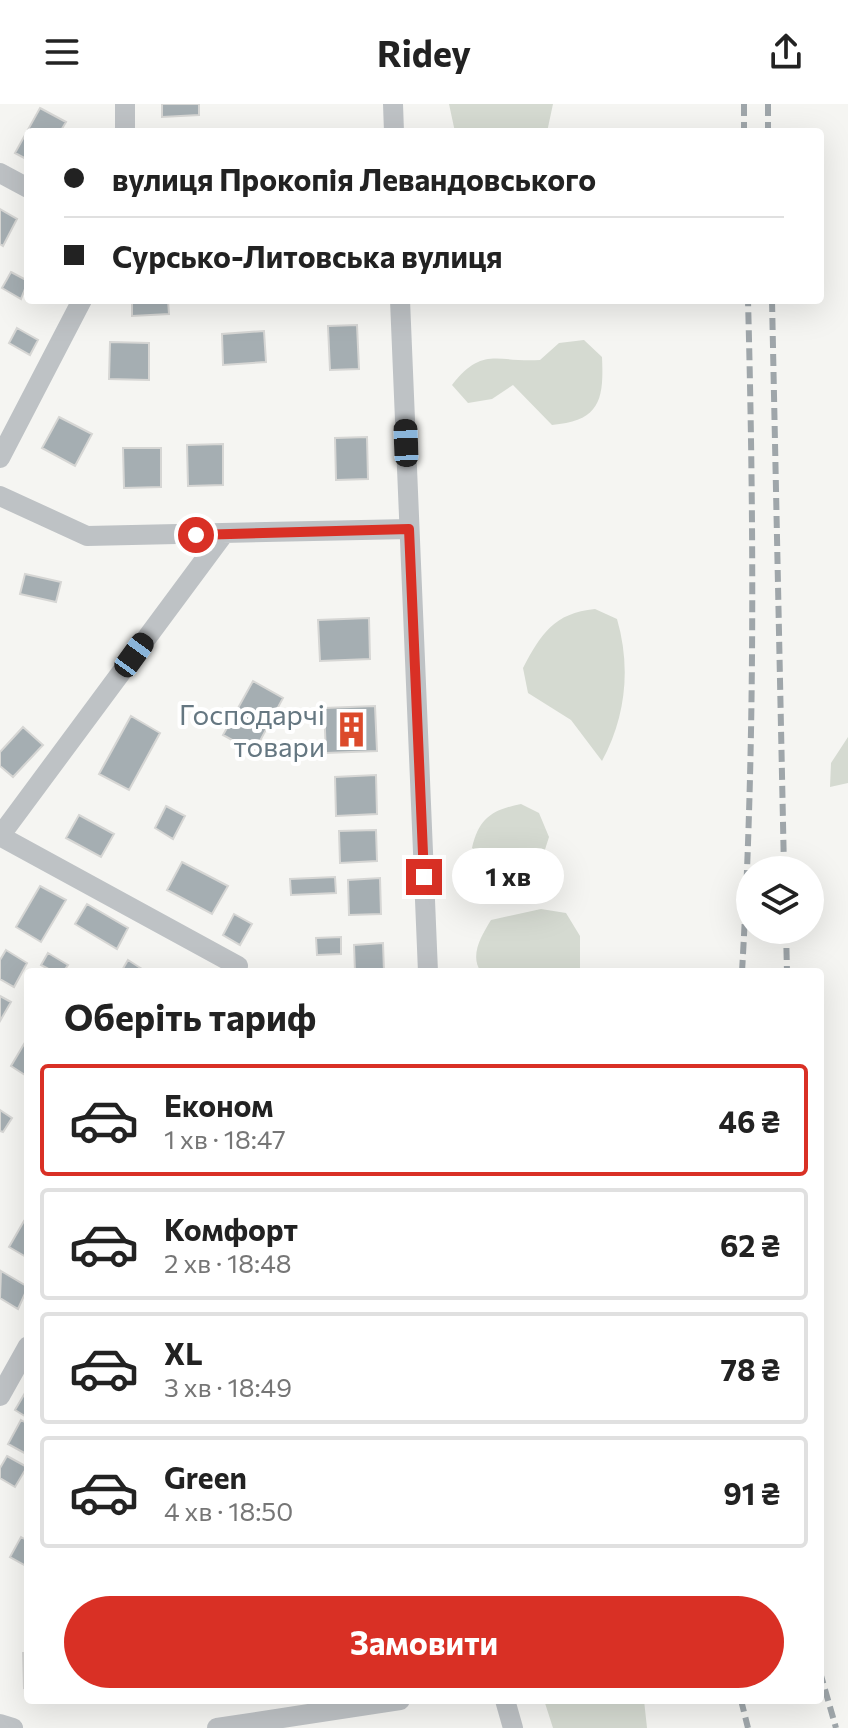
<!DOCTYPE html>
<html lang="uk">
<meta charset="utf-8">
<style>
body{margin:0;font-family:Commissioner,sans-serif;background:#f6f6f6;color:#222;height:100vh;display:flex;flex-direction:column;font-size:30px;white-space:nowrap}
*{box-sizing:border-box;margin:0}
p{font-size:26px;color:#767676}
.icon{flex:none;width:44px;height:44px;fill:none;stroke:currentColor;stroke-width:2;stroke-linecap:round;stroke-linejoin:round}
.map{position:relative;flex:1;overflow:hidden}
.drawer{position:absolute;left:24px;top:864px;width:800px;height:736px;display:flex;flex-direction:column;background:#fff;border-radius:8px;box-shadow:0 8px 32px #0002}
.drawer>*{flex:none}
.banner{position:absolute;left:24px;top:24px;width:800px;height:176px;border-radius:8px;box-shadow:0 8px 32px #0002;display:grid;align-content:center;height:176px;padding:0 40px;background:#fff}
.tools{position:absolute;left:736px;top:752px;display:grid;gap:16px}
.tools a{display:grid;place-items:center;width:88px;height:88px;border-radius:50%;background:#fff;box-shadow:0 8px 32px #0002;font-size:40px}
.end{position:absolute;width:36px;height:36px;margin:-18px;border:10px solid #d93025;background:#fff;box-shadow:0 0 0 4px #fff}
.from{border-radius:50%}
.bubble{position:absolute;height:56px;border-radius:28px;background:#fff;box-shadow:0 8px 32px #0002;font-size:26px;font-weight:700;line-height:56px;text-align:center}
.car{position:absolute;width:24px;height:48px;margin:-24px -12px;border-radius:10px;box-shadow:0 0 6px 2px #0007;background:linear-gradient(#222 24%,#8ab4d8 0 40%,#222 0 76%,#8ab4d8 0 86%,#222 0)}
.banner b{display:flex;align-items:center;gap:28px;height:76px;font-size:30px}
.banner b+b{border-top:2px solid #e0e0e0}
.banner i{width:20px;height:20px;background:#222}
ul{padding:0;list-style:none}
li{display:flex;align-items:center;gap:24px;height:112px;margin:0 16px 12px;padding:0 24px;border:4px solid #e0e0e0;border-radius:8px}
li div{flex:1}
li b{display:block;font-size:30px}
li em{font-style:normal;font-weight:700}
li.selected{border-color:#d93025}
li>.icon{width:72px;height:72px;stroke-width:1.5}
h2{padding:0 40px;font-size:36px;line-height:96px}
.cta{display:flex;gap:16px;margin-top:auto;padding:16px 40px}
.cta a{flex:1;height:92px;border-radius:48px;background:#d93025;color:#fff;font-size:32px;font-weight:700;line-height:92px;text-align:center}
header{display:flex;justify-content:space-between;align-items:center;height:104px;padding:0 40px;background:#fff;font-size:36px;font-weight:700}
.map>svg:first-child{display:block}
.green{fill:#d5dad1}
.building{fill:#a5aeb2;stroke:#d6d6d4;stroke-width:2}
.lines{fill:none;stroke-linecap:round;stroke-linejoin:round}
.street{stroke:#bec2c5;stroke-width:20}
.rail{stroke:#9fa6aa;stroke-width:6;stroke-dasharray:12 6;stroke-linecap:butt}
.route{stroke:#d93025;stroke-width:10}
.labels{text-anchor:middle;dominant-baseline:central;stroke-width:8;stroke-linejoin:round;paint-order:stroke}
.poi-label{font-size:28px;fill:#657781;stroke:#fff;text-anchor:end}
</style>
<header><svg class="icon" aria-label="menu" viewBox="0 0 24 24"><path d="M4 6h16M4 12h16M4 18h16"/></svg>Ridey<svg class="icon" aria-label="share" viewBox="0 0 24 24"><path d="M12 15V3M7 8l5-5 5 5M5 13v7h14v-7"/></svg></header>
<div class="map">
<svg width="848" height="1624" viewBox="0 0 848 1624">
<rect width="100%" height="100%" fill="#f5f5f2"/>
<path class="green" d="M449 0H553L547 28H455Z
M584 236 602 253C604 296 600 317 552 321L513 281 492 295 468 299 452 281C483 241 498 259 540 256L559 239Z
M595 505 617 515C631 563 626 613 602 657L571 616 528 589 523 564C541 530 554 509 595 505Z
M848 633V679L830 683 831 659Z
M521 700 539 709 549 733 541 758C514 761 496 758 472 744 479 714 492 706 521 700Z
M541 805 566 809 580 832V868H481C469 851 482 831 491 816Z
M544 1596H644L647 1624H553Z"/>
<path class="building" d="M162 0H199V11L162 13Z
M40 4 66 18 60 28H28V56L15 49Z
M0 105 17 115 3 142 0 140Z
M11 168 28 177 21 195 2 184Z
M132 196H168L169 210 132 212Z
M357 221 359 265 330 266 328 222Z
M17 224 38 236 30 251 9 239Z
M264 227 266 258 223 261 222 230Z
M110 238 149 239V276L109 275Z
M59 313 92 330 75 362 42 344Z
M367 333 368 375 336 376 335 334Z
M223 340V381L188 382 187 341Z
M123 344H161V383L124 384Z
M25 470 61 478 56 498 20 490Z
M369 514 370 555 320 557 318 516Z
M253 577 283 594 254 648 223 631Z
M375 602 377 647 326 649 324 604Z
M131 612 160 629 129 686 99 670Z
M23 623 43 641 13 673 0 662V648Z
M376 671 377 710 336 712 335 673Z
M166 702 185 712 173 735 155 724Z
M79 711 114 730 101 753 66 734Z
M376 726 377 757 340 759 339 727Z
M182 758 228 782 212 810 167 786Z
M335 773 336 789 291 791 290 775Z
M380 774 381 810 349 811 348 776Z
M40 782 66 796 41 838 16 823Z
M87 800 128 824 117 845 75 820Z
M234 810 252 820 240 841 223 831Z
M341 833V850L317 851 316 834Z
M383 839 384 868H355L354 841Z
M6 846 27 859 14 883 0 875V856Z
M48 849 68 861 63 868H54L41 861Z
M128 856 142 865 140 868H121Z
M0 892 11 898 0 917Z
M27 935H28V973L11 962Z
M0 1006 12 1014 3 1028 0 1027Z
M24 1117 28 1120V1154L9 1143Z
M1 1167 28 1183 18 1205 0 1194Z
M25 1289 28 1290V1314L15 1306Z
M21 1316 28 1320V1351L8 1340Z
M7 1352 27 1363 15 1383 0 1374V1364Z
M21 1433 28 1437V1463L10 1453Z
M23 1549H28V1583L24 1584Z"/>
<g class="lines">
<path class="street" d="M125 0V28
M393 0 394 28
M0 69 28 84
M400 196 428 868
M0 354 82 196
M0 392 87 432 409 425
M223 431 0 732 238 862 235 868
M0 1292 28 1242
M505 1596 513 1624
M0 1620 13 1624
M217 1624 400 1596"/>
<path class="rail" d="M744 0V28
M768 0V28
M772 196 784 766
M786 826 787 868
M742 868C755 644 754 421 748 196
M820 1568 836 1624
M741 1596 748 1624"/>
</g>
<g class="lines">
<path class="route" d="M196 431 409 425 424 773"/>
</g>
<defs>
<symbol id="building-bare" viewBox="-9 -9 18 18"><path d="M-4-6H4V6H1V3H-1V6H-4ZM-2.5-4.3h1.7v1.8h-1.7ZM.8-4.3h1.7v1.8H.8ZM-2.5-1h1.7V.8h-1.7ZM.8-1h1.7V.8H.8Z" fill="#dc4a2b" stroke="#fff" stroke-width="2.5" paint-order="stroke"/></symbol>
</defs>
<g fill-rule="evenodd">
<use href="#building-bare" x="326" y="600" width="51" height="51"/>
</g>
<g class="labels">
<g class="poi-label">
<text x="325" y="610">Господарчі<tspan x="325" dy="32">товари</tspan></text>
</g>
</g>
</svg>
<div class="tools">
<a><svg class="icon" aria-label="layers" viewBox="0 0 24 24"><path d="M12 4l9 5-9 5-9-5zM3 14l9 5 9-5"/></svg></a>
</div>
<i class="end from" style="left:196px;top:431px"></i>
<i class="end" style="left:424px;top:773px"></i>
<div class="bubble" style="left:452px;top:744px;width:112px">1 хв</div>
<i class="car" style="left:406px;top:339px;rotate:358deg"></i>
<i class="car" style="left:134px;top:551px;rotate:36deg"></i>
<div class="banner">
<b><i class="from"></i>вулиця Прокопія Левандовського</b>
<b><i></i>Сурсько-Литовська вулиця</b>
</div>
<section class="drawer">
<h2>Оберіть тариф</h2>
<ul>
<li class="selected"><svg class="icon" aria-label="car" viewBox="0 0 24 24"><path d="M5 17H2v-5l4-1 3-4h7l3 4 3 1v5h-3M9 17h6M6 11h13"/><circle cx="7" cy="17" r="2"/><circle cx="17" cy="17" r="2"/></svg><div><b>Економ</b><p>1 хв · 18:47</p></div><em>46 ₴</em></li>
<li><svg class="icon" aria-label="car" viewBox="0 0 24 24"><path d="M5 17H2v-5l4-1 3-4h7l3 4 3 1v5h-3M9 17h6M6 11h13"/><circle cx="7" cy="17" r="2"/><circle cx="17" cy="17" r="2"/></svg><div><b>Комфорт</b><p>2 хв · 18:48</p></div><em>62 ₴</em></li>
<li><svg class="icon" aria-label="car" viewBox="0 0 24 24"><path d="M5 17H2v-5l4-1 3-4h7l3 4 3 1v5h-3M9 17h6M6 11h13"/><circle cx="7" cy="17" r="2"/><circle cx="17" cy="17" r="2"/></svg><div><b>XL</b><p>3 хв · 18:49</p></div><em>78 ₴</em></li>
<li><svg class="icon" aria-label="car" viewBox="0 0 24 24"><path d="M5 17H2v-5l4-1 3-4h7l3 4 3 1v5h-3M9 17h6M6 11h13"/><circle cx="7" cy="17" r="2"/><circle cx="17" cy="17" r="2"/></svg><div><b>Green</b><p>4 хв · 18:50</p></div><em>91 ₴</em></li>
</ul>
<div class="cta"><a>Замовити</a></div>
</section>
</div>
